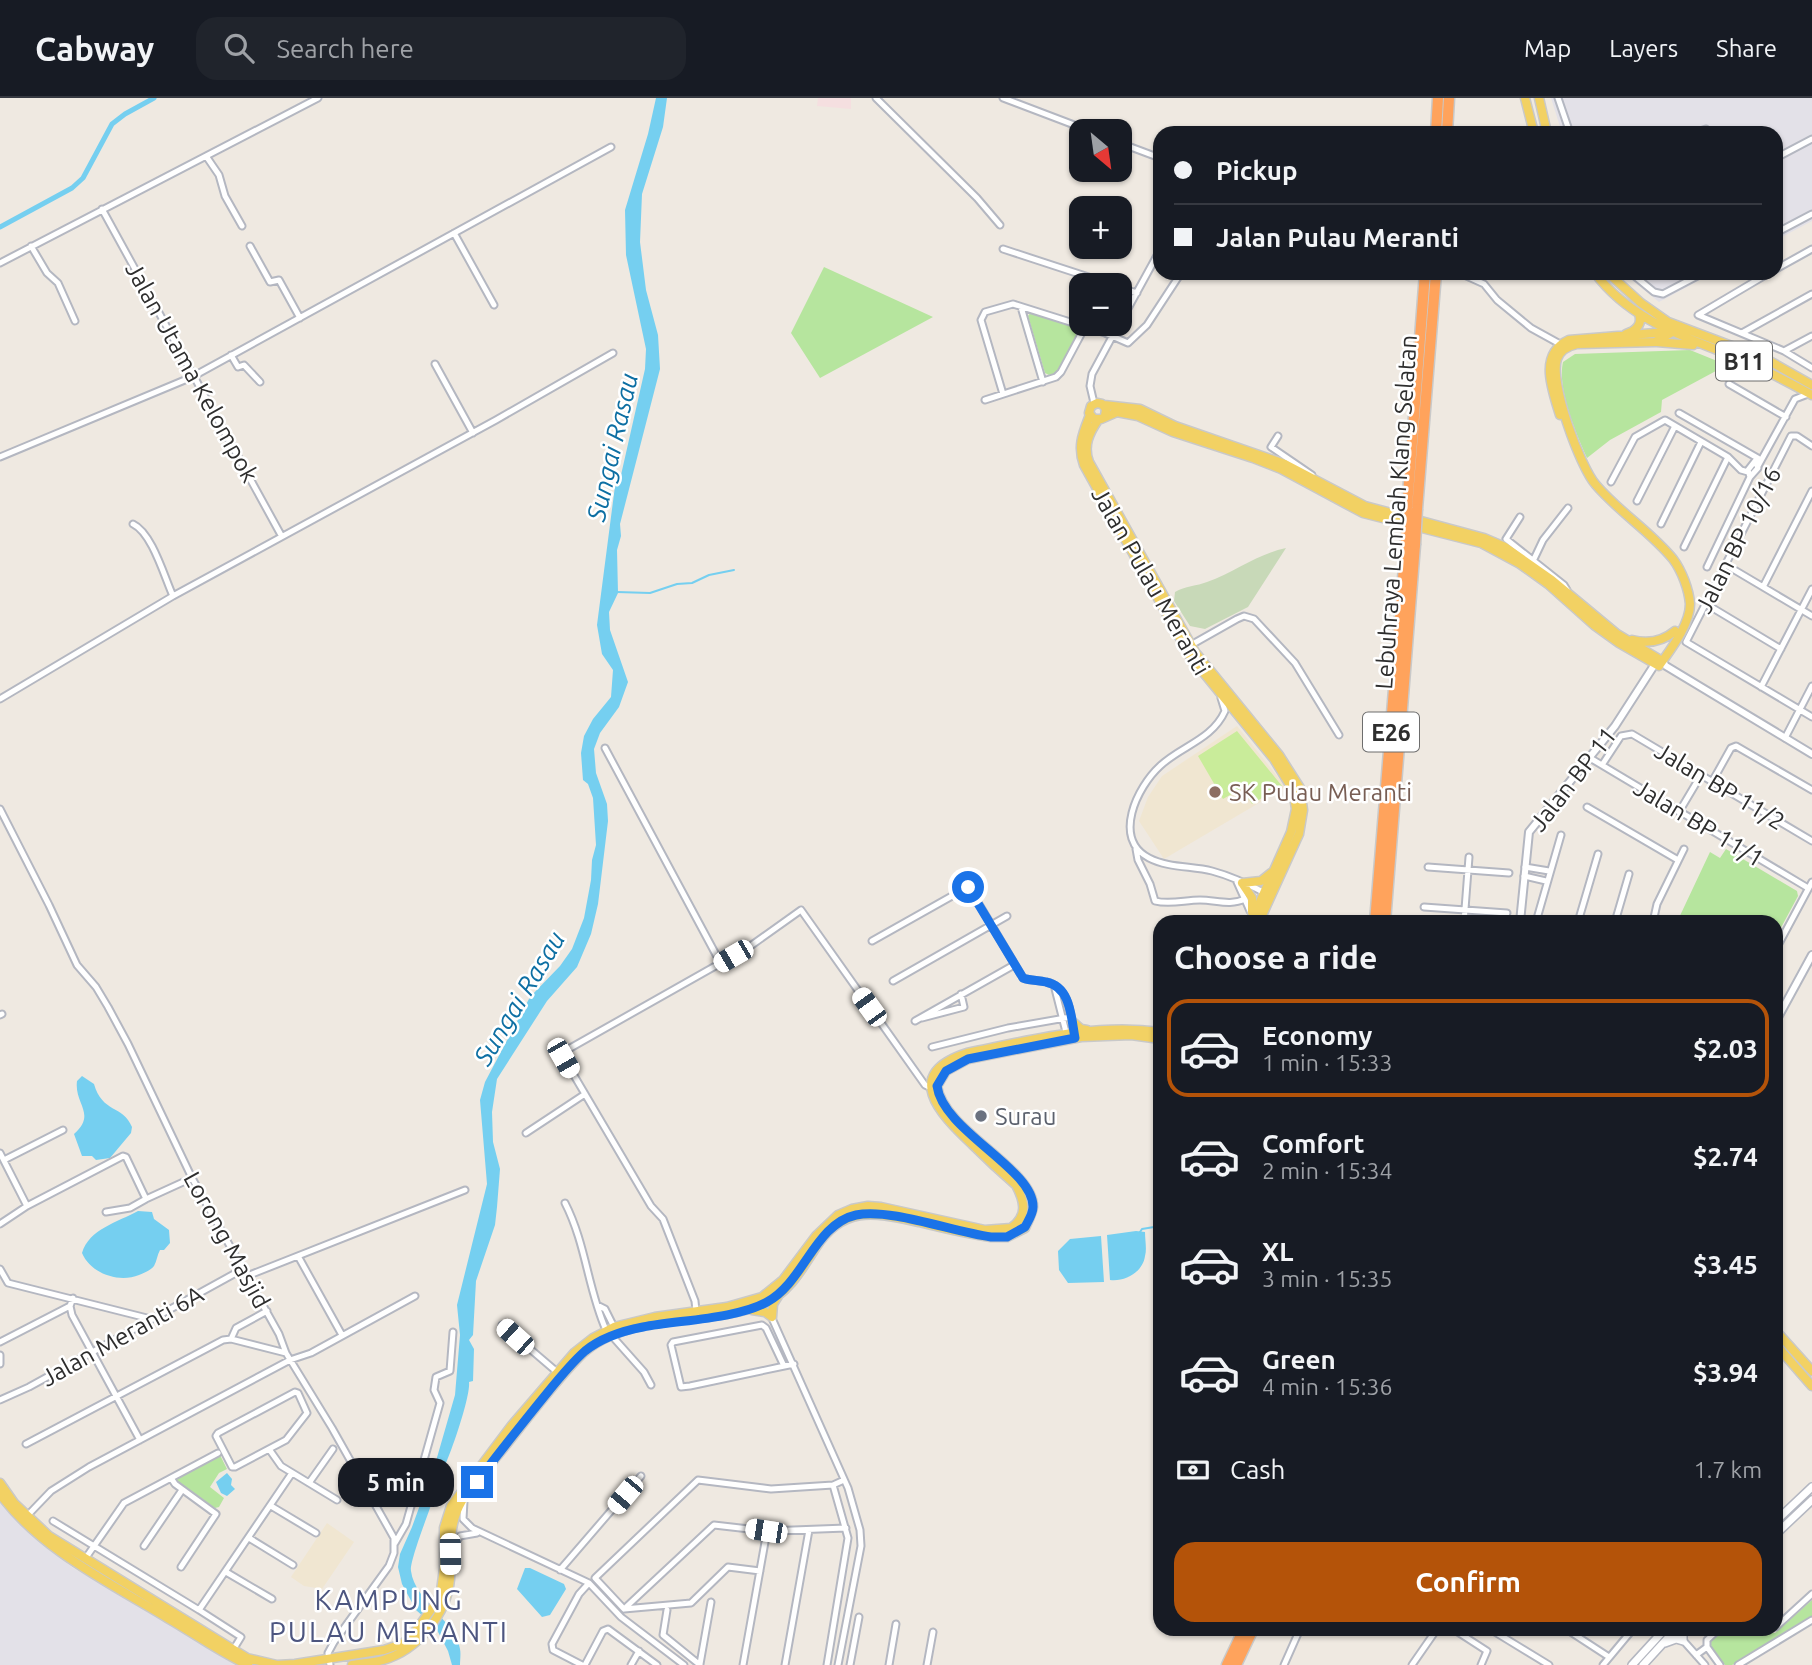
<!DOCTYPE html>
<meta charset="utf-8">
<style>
body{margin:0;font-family:Ubuntu,sans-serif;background:#20242c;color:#f1f3f6;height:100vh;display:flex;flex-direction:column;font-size:26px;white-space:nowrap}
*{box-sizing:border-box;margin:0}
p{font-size:23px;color:#9ea1a6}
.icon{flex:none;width:38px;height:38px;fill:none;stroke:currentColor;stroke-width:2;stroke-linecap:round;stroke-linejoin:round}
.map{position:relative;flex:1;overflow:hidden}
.sheet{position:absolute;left:1153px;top:817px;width:630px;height:721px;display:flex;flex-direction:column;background:#171b24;border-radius:21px;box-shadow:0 2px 5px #0004}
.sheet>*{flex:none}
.hud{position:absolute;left:1153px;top:28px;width:630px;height:154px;border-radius:21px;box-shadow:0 2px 5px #0004;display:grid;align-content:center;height:154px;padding:0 21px;background:#171b24}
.needle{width:46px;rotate:151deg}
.controls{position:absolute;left:1069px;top:21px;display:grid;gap:14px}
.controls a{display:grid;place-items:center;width:63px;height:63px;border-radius:14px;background:#171b24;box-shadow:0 2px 5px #0004;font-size:35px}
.end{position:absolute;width:32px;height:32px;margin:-16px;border:9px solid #1a73e8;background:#fff;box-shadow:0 0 0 4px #fff}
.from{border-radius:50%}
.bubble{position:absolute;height:49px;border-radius:21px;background:#171b24;box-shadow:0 2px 5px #0004;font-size:23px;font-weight:700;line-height:49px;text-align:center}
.car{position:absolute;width:21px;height:42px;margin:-21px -10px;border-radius:9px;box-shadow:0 0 5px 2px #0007;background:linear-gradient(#fff 24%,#345 0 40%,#fff 0 76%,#345 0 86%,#fff 0)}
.hud b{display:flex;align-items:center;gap:24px;height:66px;font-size:26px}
.hud b+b{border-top:2px solid #363941}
.hud i{width:18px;height:18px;background:#f1f3f6}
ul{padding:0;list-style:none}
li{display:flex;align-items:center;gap:21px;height:98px;margin:0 14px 10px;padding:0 7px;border:4px solid transparent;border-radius:21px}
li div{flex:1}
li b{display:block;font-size:26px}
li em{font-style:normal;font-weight:700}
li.on{border-color:#b45309}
li>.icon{width:63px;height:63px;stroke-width:1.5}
h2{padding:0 21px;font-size:32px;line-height:84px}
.pay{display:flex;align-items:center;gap:18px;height:77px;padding:0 21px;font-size:26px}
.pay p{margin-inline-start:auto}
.cta{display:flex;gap:14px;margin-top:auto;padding:14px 21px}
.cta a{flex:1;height:80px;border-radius:21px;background:#b45309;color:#fff;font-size:28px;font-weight:700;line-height:80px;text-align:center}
header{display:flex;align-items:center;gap:42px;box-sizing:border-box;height:98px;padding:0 35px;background:#171b24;border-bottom:2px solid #363941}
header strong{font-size:33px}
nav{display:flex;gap:38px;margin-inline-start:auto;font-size:24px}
.search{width:490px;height:63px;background:#20242c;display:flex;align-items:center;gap:18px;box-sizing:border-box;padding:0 24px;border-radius:21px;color:#9ea1a6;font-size:26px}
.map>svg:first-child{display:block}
.industrial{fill:#e3e1e8}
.education{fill:#f0e6d1}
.medical{fill:#f5dfe0}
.green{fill:#b6e59e}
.cemetery{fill:#c8d9b8}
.pitch{fill:#c9ec9a}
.water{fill:#75cff0}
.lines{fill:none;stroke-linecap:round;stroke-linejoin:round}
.stream{stroke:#75cff0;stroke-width:2}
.canal{stroke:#75cff0;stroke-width:5}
.minor-casing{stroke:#b4b7c1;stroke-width:9}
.tertiary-casing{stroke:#b4b7c1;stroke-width:10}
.secondary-casing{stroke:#b4b7c1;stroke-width:10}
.primary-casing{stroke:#c9c9c9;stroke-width:11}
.motorway-casing{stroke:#c9c9c9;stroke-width:13}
.minor{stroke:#fff;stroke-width:5}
.tertiary{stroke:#fff;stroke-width:6}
.secondary{stroke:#fff;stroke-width:7}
.primary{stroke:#f2d163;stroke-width:8}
.motorway{stroke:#ffa35c;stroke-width:10}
.motorway-bridge-casing{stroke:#c9c9c9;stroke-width:13;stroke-linecap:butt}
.motorway-bridge{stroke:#ffa35c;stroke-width:10}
.route{stroke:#1a73e8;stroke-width:9}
.education-dot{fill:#8d6e63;stroke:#fff;stroke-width:2.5}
.worship-dot{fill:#6b7280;stroke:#fff;stroke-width:2.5}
.labels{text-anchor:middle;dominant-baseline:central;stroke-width:5;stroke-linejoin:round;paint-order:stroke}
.shield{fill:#fff;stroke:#6d6d6d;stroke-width:2}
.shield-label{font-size:23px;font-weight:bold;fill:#2e2e2e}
.street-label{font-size:24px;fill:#2e2e2e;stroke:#fff}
.education-label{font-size:24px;fill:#785e54;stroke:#fff;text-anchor:start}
.worship-label{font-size:24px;fill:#5b616d;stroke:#fff;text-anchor:start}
.water-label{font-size:26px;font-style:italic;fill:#0d6fa3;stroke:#fff}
.quarter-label{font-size:28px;letter-spacing:2px;fill:#4d5680;stroke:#fff}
</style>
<header>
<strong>Cabway</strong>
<div class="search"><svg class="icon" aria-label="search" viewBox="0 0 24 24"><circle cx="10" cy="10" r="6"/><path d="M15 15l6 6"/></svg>Search here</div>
<nav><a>Map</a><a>Layers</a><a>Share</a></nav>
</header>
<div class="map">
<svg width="1812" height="1567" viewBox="0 0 1812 1567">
<rect width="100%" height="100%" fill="#efe9e1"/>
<path class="industrial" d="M1551 0H1812V123L1776 142V35H1562Z
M1623 175H1713L1659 204Z
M0 1405 24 1431 73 1470 138 1507 235 1567H0Z"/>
<path class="education" d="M1237 628 1286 689 1164 761 1139 723 1148 699 1162 678Z
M327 1425 354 1444 322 1491 304 1488 291 1479Z"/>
<path class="medical" d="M818 0H851V11L817 8Z"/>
<path class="green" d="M824 169 933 219 820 280 791 235Z
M1031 214 1077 228 1080 233 1058 275 1049 277 1045 275 1028 218Z
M1690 252 1727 267 1662 302 1661 314 1610 342 1587 360C1576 335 1557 291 1563 264L1575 256Z
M1726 751 1797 793 1798 798 1776 839V824H1677L1710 754 1720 760Z
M220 1357 227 1371 219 1375 210 1389 224 1400 219 1409 215 1410 176 1382 177 1379Z
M1812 1502V1519L1732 1567H1725L1712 1551 1710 1543 1724 1531H1762L1765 1534 1775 1535Z"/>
<path class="cemetery" d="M1286 450 1248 509 1205 531 1190 528 1174 503 1175 494C1185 488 1197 488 1207 484 1235 474 1257 456 1286 450Z"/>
<path class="pitch" d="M1237 633 1282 688 1252 706 1242 690 1223 701 1198 658Z"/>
<path class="water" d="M656 0H667L663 29 642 96 640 144 646 192 658 237 660 271 620 426 621 438 617 452 618 495 609 514 610 532 628 584 619 609 600 635 594 651 596 675 607 706 608 723 598 806 591 836 577 869 547 903 497 981 492 1014 493 1044 500 1071 497 1109 495 1127 476 1183 473 1237 469 1242 474 1251 473 1283 469 1284C471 1300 445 1374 436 1386L437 1390C433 1404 409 1463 411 1473 415 1504 456 1523 460 1551 461 1556 460 1562 460 1567H452L448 1553 436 1530 416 1512 402 1486 398 1469 400 1456 412 1429 436 1363 455 1297 460 1237 457 1207 487 1086 480 1002 485 984 530 899 560 868 572 851 584 820 591 782 592 762 596 747 593 700 588 686 583 682 581 655 584 638 593 621 611 599 613 572 602 556 597 527 615 388 621 377 645 271 646 251 626 157 625 112 648 36Z
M82 978 94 986C102 1015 123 1007 132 1029L131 1035 110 1060 96 1062 92 1058H82L74 1036C97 1016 74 1006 77 983Z
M138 1113 152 1114 154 1121 169 1132 170 1145 164 1152H160C157 1157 157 1163 154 1168 151 1172 144 1175 139 1177 119 1185 91 1176 82 1155 89 1131 118 1124 138 1113Z
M1136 1133 1145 1134C1145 1142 1147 1151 1145 1158 1143 1174 1125 1184 1110 1182L1107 1137Z
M1101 1138 1104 1184 1068 1185 1059 1172 1058 1153 1070 1141Z
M227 1375 232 1381 231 1387 235 1391 227 1398 221 1395 216 1384Z
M525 1470H530L564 1486 566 1491 550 1517 542 1519 517 1491Z"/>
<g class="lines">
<path class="stream" d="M617 494 650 495 677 486 692 485 709 477 734 472
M1140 1134 1142 1131 1160 1128"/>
<path class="canal" d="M0 129 72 90 83 80 112 26 125 16 154 0"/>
<defs>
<path id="minor" d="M876 0 977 100 1000 127
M1003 0 1090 33
M1558 0 1570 35
M1694 35 1706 31 1711 35
M1120 45 1160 60
M206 58 219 77 225 98 242 128
M1776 60 1812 41
M102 111 281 437
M454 135 494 207
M1776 135 1812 116
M31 148 47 175 58 185 75 223
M250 148 270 184 279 182 300 220
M1003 151 1113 187
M0 165 318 0
M1776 171 1812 151
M1631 175 1654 194 1663 196 1703 175
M1769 175 1698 217 1784 253 1812 270
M1464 177 1484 186 1497 202 1531 230 1560 246
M1120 190 1137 195
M1021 209 1043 284
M1120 225 1160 152
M1742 235 1812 196
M1784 253 1812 238
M231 257 238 269 244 267 260 284
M435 266 473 335
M1729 286 1786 319
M1003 296 981 222 985 214 1013 206 1105 235 1128 245 1147 227 1181 175
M985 302 1056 279 1061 274 1085 229
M1094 305 1090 288 1092 276 1119 226
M1679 315 1761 362
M1278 338 1271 349 1312 377
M1812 348 1797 338H1791L1686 544 1812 619
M0 359 192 279 611 49
M1755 363 1758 370 1750 379 1748 372Z
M1758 368 1795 301 1808 296
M1611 384 1635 339 1665 322 1728 359 1741 372 1748 374
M1637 403 1675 328
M1520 419 1506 441 1564 487 1567 492
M133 426C152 435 164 478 173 498
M1661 426 1701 344
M1684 449 1728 359
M1534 461 1543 442 1568 410
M1726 467 1812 518
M1707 469 1750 379
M1763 489 1812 393
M1706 506 1781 551
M1191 547 1237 521 1244 518 1254 521 1295 565 1339 637
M1761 589 1812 491
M1221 600 1225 613C1212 642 1181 648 1160 668 1137 689 1112 741 1149 760 1168 770 1192 768 1212 773 1231 778 1250 787 1267 796
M0 601 173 498 496 322 613 255
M1785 640 1812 588
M605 650 721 866
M1590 660 1808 790
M1602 667 1621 638 1632 636 1812 743
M1712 684 1731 650 1736 648 1812 692
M1587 709 1678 762
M0 711 49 807 77 867 96 889 108 909 128 946 192 1080 279 1236 286 1255 332 1330 394 1440V1455L389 1468 334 1544 328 1555 330 1567
M1679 714 1701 677
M1136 751 1138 762 1150 786 1155 803C1170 807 1185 802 1200 802 1216 802 1230 808 1245 801
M1428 769 1509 775
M1525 769 1549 773
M1524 778 1546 783
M964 781 1023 880C1031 883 1038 882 1046 884 1070 889 1071 917 1074 937
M1237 784 1250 813
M1424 809 1507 815
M1464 824 1469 759
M1536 824 1561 737
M1578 824 1598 756
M1615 824 1629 776
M1653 824 1657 806 1684 751
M872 843 968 789
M1776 851 1812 784
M893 883 1007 818
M1054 887 1067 938
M0 917 2 916
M922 920 964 909 961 896
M915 923 1014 867
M932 949 1008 930 1071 919
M526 1035 585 996
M0 1055 27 1108
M4 1062 63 1032
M565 1105C586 1146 588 1192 606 1232
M106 1114 130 1110 146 1101
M0 1126 27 1108 123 1058 126 1059 146 1101 192 1080
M298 1158 342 1237
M0 1171 8 1185 151 1221
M247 1178 465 1092
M73 1200 70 1208 72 1217 140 1342
M597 1207 605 1211 614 1229
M696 1213 695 1203 663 1121 651 1108 572 974 563 959 565 953 749 849 801 812 925 987 931 990
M771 1218 848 1390 860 1432 861 1448 838 1567
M502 1227 557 1274
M612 1238 644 1274 651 1287
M231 1241 236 1230 267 1213
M0 1244 70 1208
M0 1257V1266
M784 1268 766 1230 762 1227 673 1244 671 1247 681 1289 690 1288 794 1266
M295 1294 298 1295 307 1315 286 1342 235 1369H232L216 1338 218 1335Z
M0 1302 29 1289 243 1171
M26 1346 223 1242 231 1241 286 1255
M269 1351 281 1368 337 1402
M171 1380 175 1386 216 1416 181 1469
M309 1385 333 1351
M464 1403 463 1421 472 1430 589 1485 621 1519 684 1567
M271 1408 316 1435
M27 1418 51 1393 89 1369 290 1262 311 1255 415 1198
M53 1423 199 1512
M249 1440 293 1467
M395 1445 406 1426 440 1305 434 1292 436 1279 450 1273 453 1234
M144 1448 182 1392
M452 1450 460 1438 477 1435
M85 1461 124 1405 218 1355
M560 1472 641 1378
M760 1473 728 1469 691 1505 624 1511 595 1480 698 1382 771 1391 833 1387 844 1382
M226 1474 272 1501
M624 1511 714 1427 767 1433 846 1430
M667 1512 663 1537 700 1567
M1776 1529 1812 1496
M1453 1531 1487 1553 1481 1567
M1490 1531 1549 1567
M1566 1531 1609 1559
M1673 1531 1705 1567
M1707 1549 1720 1567
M233 1552 241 1539 199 1512 292 1375
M1696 1557 1707 1549V1542L1719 1531
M700 1566 711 1504
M582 1567 553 1552 552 1546 579 1496 589 1485
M585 1567 603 1533 608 1531 657 1567
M631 1567 639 1553
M743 1567 767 1433
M785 1567 809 1432
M827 1567 848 1440 833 1387
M850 1567 859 1519
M889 1567 896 1526
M927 1567 933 1534
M1284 1567 1300 1531
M1412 1567 1437 1531
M1603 1567 1633 1531
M1738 1567 1812 1522"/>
<path id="tertiary" d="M1662 563 1666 568 1812 656
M1520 824 1529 734 1615 628 1655 566
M1776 923 1812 857"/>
<path id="secondary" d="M1776 1423 1812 1389
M1776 1436 1812 1402
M1665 1545 1676 1541 1683 1543V1531
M1632 1567 1665 1531
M1643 1567 1676 1531"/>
<path id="primary" d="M1525 0 1534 35
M1539 0 1547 35
M1595 175C1630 222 1683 238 1735 259 1762 269 1787 284 1812 297
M1608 175 1641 205 1668 224 1766 261 1812 287
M1626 236C1635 233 1643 227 1639 216
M1657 244 1693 247
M1104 307 1140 311 1175 328 1285 366 1365 408 1484 440 1505 449 1552 482 1617 536 1662 563
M1090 317C1083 335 1077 348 1084 367L1190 558 1274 661 1293 692 1296 711 1291 734 1251 824
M1560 317C1552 291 1538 256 1569 242L1655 235 1676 229
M1105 318 1106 311 1102 306 1097 305 1091 308 1089 315 1094 321H1101L1117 314 1138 318 1173 334 1253 360 1281 371 1363 415 1481 445 1520 466 1548 486 1594 527 1619 545 1659 568C1670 552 1690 527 1690 506 1689 492 1682 473 1673 461 1651 434 1619 414 1596 387 1580 369 1549 284 1557 261 1560 252 1568 248 1577 246L1655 244 1681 229
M1098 322C1089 335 1083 348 1089 364L1195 554 1279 657 1300 690 1303 712 1299 736 1259 824
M1632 542C1648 546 1662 544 1675 533
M1242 785 1252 800V814
M1242 785 1261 783 1271 775
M1072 923 1081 931 1087 932
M752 1212 765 1214 772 1219 773 1206 778 1198
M1776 1233 1812 1273
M1776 1247 1812 1288
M0 1385 14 1405 49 1438 247 1560 277 1567 295 1566 384 1552 402 1546 412 1538 438 1502 441 1493 444 1470V1430L451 1408 512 1327 574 1255 593 1240 614 1229 655 1219 727 1209 762 1199 783 1182 816 1138 838 1117 852 1111 868 1108 881 1109 985 1132 1011 1130C1028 1118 1025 1104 1016 1087 1001 1074 986 1060 972 1046 939 1015 902 976 967 955 1031 942 1095 925 1160 934
M0 1396C41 1452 110 1485 169 1521 195 1536 221 1555 248 1567
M352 1567C362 1565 373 1565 383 1562 418 1552 447 1516 450 1481 451 1458 448 1435 457 1413 465 1393 484 1375 497 1358 525 1324 551 1287 582 1256 627 1213 708 1229 763 1206 788 1196 802 1171 816 1149 844 1106 876 1115 919 1124 943 1130 967 1136 991 1139H1007L1025 1130C1028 1123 1032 1116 1033 1109 1034 1071 943 1033 937 988L946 973 968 961 1081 939 1131 937 1160 941"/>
<path id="motorway" d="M1436 35 1438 0
M1447 35 1449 0
M1407 409 1425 175
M1417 411 1436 175
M1375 824 1406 444
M1385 824 1415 447
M1227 1567 1244 1531
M1236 1567 1253 1531"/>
</defs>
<use href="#minor" class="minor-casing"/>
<use href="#tertiary" class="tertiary-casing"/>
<use href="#secondary" class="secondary-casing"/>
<use href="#primary" class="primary-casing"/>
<use href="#motorway" class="motorway-casing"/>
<use href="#minor" class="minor"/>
<use href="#tertiary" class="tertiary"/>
<use href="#secondary" class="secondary"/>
<use href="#primary" class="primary"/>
<use href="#motorway" class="motorway"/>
<defs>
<path id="motorway-bridge" d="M1406 444 1407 409
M1415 447 1417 411"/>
</defs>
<use href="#motorway-bridge" class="motorway-bridge-casing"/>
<use href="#motorway-bridge" class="motorway-bridge"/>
</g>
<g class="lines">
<path class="route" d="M477 1384C497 1357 518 1331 539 1305 553 1288 568 1268 585 1253 601 1240 622 1233 643 1229 679 1222 736 1221 767 1204 804 1184 815 1126 856 1117 891 1110 953 1134 991 1139H1007L1025 1129C1028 1123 1033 1116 1033 1109 1034 1071 943 1033 937 988L946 973 968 961 1075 940C1071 919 1071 889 1046 884 1038 882 1031 883 1023 880L968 789"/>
</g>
<circle class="education-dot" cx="1215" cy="694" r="7"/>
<circle class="worship-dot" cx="981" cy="1018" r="7"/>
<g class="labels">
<g class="shield">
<rect x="1716" y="243.5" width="56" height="39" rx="5"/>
<rect x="1363" y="614.5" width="56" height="39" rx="5"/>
</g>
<g class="shield-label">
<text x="1744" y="263">B11</text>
<text x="1391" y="634">E26</text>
</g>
<g class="street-label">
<text transform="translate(192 274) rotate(61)">Jalan Utama Kelompok</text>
<text transform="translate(1396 414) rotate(-86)">Lebuhraya Lembah Klang Selatan</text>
<text transform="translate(1738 442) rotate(-63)">Jalan BP 10/16</text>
<text transform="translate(1151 483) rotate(60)">Jalan Pulau Meranti</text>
<text transform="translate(1573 681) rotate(-52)">Jalan BP 11</text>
<text transform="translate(1720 688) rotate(31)">Jalan BP 11/2</text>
<text transform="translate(1699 725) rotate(31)">Jalan BP 11/1</text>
<text transform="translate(227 1142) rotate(61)">Lorong Masjid</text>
<text transform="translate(122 1238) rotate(-29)">Jalan Meranti 6A</text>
</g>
<g class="education-label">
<text x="1229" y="694">SK Pulau Meranti</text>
</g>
<g class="worship-label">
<text x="995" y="1018">Surau</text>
</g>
<g class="water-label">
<text transform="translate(612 349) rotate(-77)">Sungai Rasau</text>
<text transform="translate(519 900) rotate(-59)">Sungai Rasau</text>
</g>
<g class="quarter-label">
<text x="389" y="1501">KAMPUNG<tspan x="389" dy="32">PULAU MERANTI</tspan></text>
</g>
</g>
</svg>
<div class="controls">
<a><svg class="needle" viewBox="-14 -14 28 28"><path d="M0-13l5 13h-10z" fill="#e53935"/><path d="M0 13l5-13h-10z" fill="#9ea1a6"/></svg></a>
<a>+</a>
<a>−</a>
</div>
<i class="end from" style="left:968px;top:789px"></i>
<i class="end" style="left:477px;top:1384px"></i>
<div class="bubble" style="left:338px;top:1360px;width:116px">5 min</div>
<i class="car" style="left:733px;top:858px;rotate:240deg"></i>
<i class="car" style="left:869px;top:909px;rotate:324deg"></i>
<i class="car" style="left:563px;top:960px;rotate:150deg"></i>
<i class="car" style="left:515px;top:1239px;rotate:312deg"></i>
<i class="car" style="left:625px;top:1397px;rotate:220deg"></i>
<i class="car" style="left:766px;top:1433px;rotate:279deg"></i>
<i class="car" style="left:450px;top:1456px;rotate:179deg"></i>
<div class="hud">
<b><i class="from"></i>Pickup</b>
<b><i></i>Jalan Pulau Meranti</b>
</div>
<section class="sheet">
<h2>Choose a ride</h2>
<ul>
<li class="on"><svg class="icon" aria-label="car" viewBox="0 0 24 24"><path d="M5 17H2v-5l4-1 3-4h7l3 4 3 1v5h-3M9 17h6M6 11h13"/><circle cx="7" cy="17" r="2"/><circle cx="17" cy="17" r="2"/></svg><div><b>Economy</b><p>1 min · 15:33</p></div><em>$2.03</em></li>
<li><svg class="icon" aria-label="car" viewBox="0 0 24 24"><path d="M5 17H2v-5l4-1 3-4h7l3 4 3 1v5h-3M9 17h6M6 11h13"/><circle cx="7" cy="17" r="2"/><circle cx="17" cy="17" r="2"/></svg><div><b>Comfort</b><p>2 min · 15:34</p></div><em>$2.74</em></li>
<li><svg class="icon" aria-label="car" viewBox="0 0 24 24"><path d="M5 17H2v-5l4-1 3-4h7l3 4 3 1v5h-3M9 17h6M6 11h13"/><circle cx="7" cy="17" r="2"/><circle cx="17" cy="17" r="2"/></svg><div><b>XL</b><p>3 min · 15:35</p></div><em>$3.45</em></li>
<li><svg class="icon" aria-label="car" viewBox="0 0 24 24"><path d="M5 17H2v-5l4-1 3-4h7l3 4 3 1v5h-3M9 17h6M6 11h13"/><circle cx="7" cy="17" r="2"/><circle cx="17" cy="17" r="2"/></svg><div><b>Green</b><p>4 min · 15:36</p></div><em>$3.94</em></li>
</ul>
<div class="pay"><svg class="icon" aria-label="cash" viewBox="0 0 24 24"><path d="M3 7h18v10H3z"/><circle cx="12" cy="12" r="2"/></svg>Cash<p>1.7 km</p></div>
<div class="cta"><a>Confirm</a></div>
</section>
</div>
